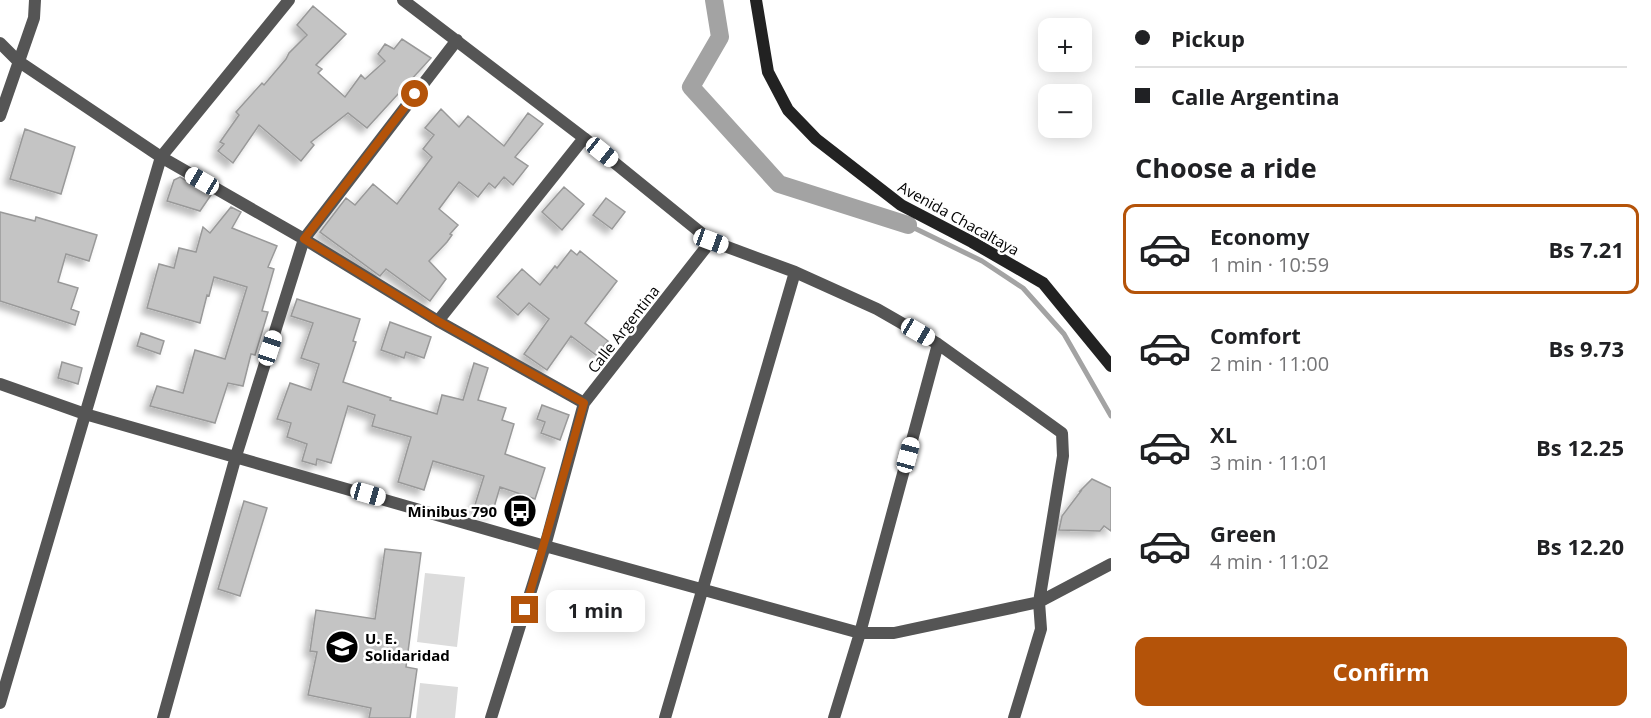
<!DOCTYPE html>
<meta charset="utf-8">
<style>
body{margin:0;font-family:"Open Sans",sans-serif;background:#f2f2f2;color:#202124;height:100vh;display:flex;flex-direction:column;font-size:22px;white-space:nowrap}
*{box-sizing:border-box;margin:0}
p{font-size:20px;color:#757577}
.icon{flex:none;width:33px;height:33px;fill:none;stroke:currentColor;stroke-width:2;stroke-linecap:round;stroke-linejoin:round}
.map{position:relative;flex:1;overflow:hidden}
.drawer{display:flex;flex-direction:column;background:#fff;width:540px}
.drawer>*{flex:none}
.guide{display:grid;align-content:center;height:132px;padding:0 24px;background:#fff}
.fabs{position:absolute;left:1038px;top:18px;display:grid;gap:12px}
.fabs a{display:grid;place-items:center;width:54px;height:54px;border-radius:12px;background:#fff;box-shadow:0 3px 15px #0003;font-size:30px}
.end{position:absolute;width:27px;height:27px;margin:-14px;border:8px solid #b45309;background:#fff;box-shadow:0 0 0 3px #fff}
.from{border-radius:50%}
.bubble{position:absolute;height:42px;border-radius:12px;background:#fff;box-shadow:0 3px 15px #0003;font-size:20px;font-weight:700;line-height:42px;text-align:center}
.car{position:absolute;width:18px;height:36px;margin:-18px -9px;border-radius:8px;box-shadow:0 0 4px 2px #0007;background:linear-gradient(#fff 24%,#345 0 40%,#fff 0 76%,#345 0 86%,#fff 0)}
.guide b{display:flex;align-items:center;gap:21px;height:57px;font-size:22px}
.guide b+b{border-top:2px solid #e0e0e0}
.guide i{width:15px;height:15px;background:#202124}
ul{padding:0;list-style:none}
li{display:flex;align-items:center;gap:18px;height:90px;margin:0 12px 9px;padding:0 12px;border:3px solid transparent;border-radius:12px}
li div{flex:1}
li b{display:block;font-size:22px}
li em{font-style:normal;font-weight:700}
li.current{border-color:#b45309}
li>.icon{width:54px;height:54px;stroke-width:1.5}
h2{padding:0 24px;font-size:27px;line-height:72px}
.primary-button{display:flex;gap:12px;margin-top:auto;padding:12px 24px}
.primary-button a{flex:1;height:69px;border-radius:12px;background:#b45309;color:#fff;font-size:24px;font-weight:700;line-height:69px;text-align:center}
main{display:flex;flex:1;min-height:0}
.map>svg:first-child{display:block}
.green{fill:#dcdcdc}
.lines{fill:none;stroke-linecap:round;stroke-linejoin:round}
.stream{stroke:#a3a3a3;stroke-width:5}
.canal{stroke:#a3a3a3;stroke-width:18}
.building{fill:#c4c4c4;stroke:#999;stroke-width:1.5;filter:url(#shadow)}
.street{stroke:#555;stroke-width:12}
.secondary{stroke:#222;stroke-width:12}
.route{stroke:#b45309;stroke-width:8}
.labels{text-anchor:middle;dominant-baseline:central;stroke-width:5;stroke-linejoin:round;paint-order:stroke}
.street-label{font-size:15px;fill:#000;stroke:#fff}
.poi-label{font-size:15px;font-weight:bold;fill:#000;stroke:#fff;text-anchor:end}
</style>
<main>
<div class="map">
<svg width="1111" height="718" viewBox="0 0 1111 718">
<defs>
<filter id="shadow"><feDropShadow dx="-5.5" dy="5.5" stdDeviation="3" flood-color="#0004"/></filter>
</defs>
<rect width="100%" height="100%" fill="#fff"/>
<path class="green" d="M425 573 465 577 457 647 417 642Z
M420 683 458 687 455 718H416Z"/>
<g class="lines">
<path class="stream" d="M908 225 982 261 1023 288 1064 334 1111 416"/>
<path class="canal" d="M714 0 720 37 691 87 779 184 908 225"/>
</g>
<path class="building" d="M313 6 346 34 316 65 322 69 318 73 345 97 361 75 365 79 385 61 378 54 385 44 394 49 402 39 431 58 367 128 348 113 311 142 314 145 301 161 259 125 233 163 218 151 224 144 220 142 239 115 236 112 262 83 264 85 286 59 289 53 307 35 297 25Z
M441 109 459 127 468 116 504 146 528 113 543 124 515 157 528 166 513 185 504 177 495 188 489 183 478 197 459 182 439 209 458 225 450 234 452 235 447 242 429 261 446 279 430 301 386 269 380 276 320 232 346 198 355 205 373 184 397 204 432 157 423 149 434 135 425 128Z
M25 129 75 147 61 194 10 179Z
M180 177 211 195 200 211 167 201 174 180Z
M564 187 584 204 562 230 542 212Z
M606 198 625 212 612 229 593 215Z
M231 207 241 212 232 228 277 246 268 267 274 269 262 311 268 312 255 355 251 354 243 386 228 383 215 423 150 406 157 386 183 393 195 350 225 359 247 287 214 277 209 296 207 295 200 323 147 308 159 264 174 268 179 248 196 252 203 227 210 233Z
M0 212 35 221 36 217 97 235 89 261 66 254 58 282 78 288 71 309 79 312 75 325 0 301Z
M571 250 577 255 580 251 617 281 585 323 608 341 596 355 571 336 547 370 524 354 549 319 529 303 518 315 497 297 522 269 540 285 555 266 557 268Z
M297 299 360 319 353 341 356 342 343 382 391 398 390 400 437 414 442 395 463 400 474 363 488 368 478 400 506 408 502 420 514 424 505 454 545 468 535 499 500 487 492 514 474 508 484 476 433 461 424 490 398 482 411 437 372 426 375 415 348 406 331 463 317 459 316 465 302 461 307 444 287 437 291 423 277 419 290 383 311 390 319 364 301 358 313 323 291 316Z
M390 322 431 337 424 358 406 352 404 358 381 350Z
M141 333 164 341 160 354 137 346Z
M62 362 82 368 78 384 58 378Z
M542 405 569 415 560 440 541 433 545 422 537 419Z
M1092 479 1111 488V531L1104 526 1100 531 1059 530 1062 516 1081 491H1080Z
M244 501 267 508 240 596 218 589Z
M385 549 421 553 406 667 417 669 410 718H369L371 708 308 695 317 652 310 651 316 610 375 619Z"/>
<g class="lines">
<path class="street" d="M403 0 584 138 711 241 795 272 877 309 938 344 1062 433 1063 456 1039 602 1041 629 1014 718
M0 43 18 61 161 157 304 239 438 321 584 403
M0 116 34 18 35 0
M438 321 584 138
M0 384 85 414 545 546 860 633H894L1039 602 1111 564
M0 703 161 157 289 0
M163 718 236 456 304 239 457 40
M491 718 545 546 584 403 711 241
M665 718 795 272
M834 718 860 633 938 344"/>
<path class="secondary" d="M756 0 768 72 788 110 816 139 901 205 972 242 1043 283 1111 366"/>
</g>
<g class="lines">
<path class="route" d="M415 94 304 239 438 321 584 403 525 610"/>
</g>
<defs>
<symbol id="bus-disc" viewBox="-11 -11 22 22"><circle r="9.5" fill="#000" stroke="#fff"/><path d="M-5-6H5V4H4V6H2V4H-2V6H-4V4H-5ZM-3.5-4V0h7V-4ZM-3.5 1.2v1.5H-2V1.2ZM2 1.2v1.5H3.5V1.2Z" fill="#fff"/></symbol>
<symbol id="school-disc" viewBox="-11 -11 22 22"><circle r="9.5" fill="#000" stroke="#fff"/><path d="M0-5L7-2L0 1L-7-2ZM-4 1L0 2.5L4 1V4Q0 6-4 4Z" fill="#fff"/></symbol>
</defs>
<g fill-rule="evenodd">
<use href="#bus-disc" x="501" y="492" width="38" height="38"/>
<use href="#school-disc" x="323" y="628" width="38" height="38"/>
</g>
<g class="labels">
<g class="street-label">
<text transform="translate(959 218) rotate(29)">Avenida Chacaltaya</text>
<text transform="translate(623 329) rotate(-52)">Calle Argentina</text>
</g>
<g class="poi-label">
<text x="497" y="511">Minibus 790</text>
<text x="365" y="638" text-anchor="start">U. E.<tspan x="365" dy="17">Solidaridad</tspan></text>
</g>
</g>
</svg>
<div class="fabs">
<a>+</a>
<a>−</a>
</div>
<i class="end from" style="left:415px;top:94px"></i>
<i class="end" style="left:525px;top:610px"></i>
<div class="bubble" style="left:546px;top:590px;width:99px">1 min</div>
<i class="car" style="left:602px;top:152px;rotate:129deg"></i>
<i class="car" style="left:202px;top:181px;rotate:300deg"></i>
<i class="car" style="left:711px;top:241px;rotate:110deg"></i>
<i class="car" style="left:918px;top:332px;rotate:120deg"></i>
<i class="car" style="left:270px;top:348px;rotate:18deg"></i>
<i class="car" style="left:908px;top:455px;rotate:15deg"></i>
<i class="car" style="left:368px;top:494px;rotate:106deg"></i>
</div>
<section class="drawer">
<div class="guide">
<b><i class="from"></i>Pickup</b>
<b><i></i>Calle Argentina</b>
</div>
<h2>Choose a ride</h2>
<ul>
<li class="current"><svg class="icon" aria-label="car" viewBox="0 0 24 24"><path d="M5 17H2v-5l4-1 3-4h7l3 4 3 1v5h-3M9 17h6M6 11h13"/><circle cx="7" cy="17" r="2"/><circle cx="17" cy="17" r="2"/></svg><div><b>Economy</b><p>1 min · 10:59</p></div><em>Bs 7.21</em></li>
<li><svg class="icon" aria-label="car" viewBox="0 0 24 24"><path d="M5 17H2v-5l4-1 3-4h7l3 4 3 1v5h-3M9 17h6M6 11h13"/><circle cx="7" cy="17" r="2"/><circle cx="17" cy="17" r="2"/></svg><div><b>Comfort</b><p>2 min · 11:00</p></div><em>Bs 9.73</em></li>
<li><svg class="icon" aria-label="car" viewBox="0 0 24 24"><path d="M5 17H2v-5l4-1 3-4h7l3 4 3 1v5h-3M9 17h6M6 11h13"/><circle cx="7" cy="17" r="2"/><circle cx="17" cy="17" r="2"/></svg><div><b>XL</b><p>3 min · 11:01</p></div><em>Bs 12.25</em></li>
<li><svg class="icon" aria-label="car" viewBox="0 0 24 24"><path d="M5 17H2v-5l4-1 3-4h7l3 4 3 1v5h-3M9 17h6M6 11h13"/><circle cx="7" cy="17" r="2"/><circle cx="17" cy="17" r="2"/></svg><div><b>Green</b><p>4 min · 11:02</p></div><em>Bs 12.20</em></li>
</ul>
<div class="primary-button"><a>Confirm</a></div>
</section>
</main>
